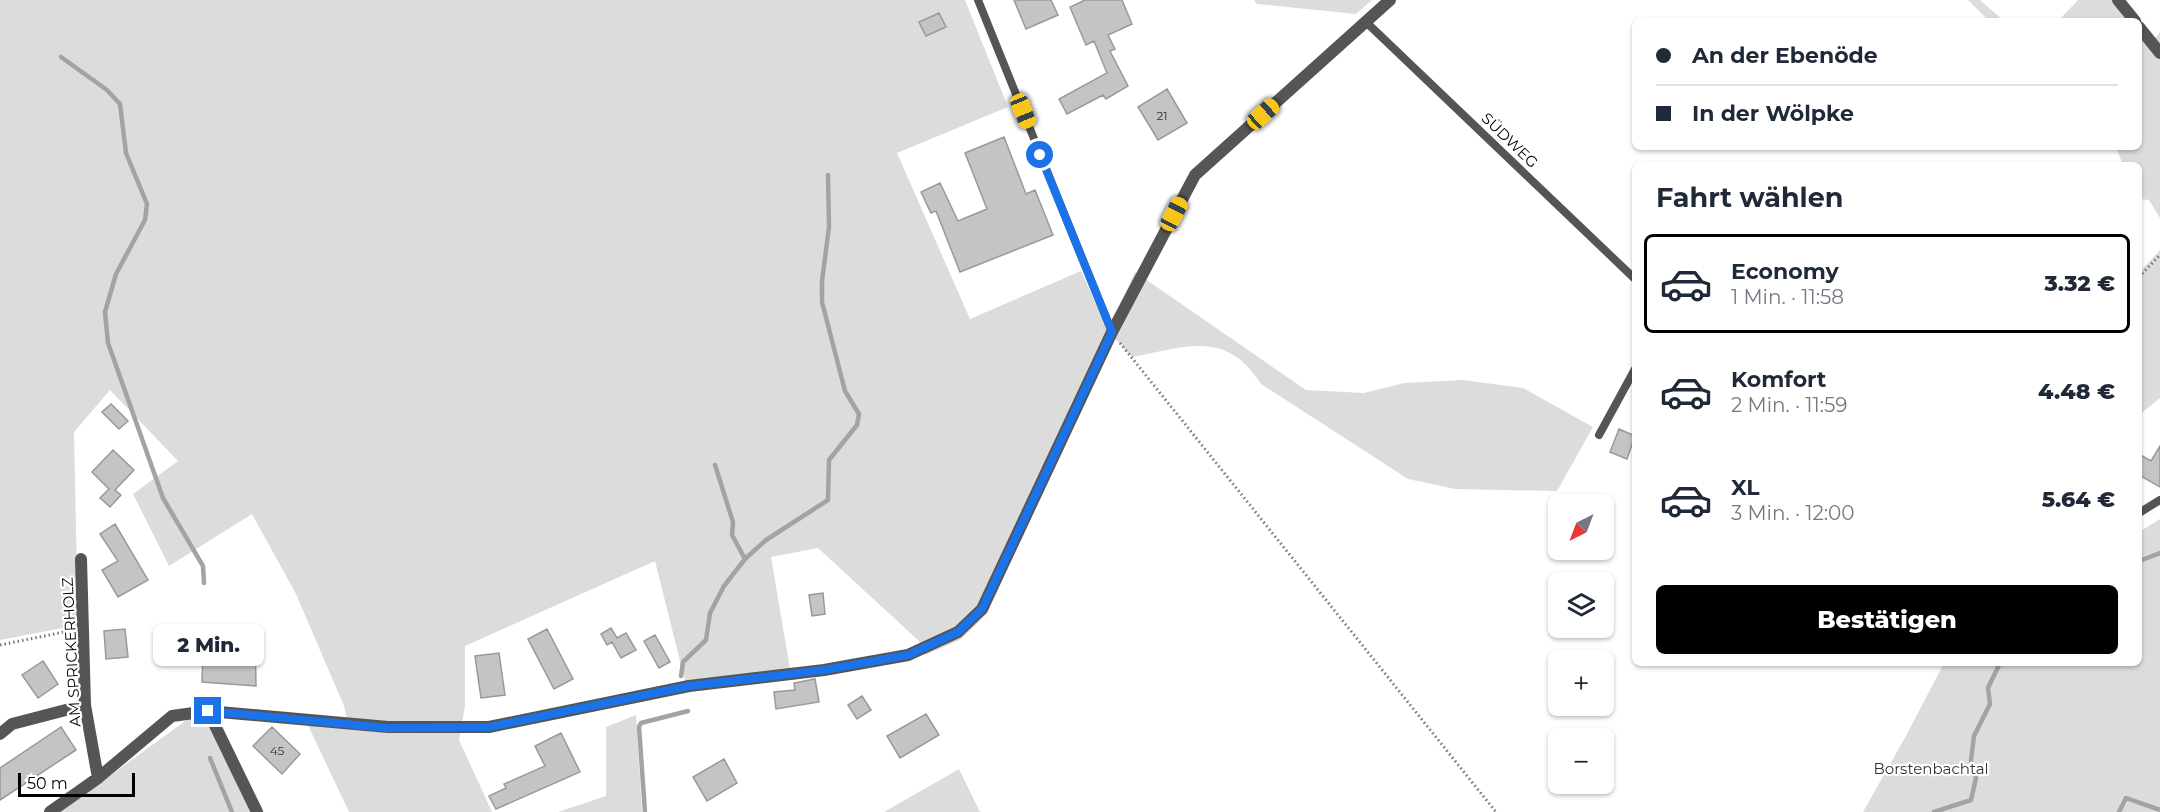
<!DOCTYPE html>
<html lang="de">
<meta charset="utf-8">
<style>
body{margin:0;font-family:Montserrat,sans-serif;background:#f6f6f7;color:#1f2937;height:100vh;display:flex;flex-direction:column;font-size:22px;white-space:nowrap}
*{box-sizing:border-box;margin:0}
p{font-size:20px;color:#747a83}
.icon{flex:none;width:33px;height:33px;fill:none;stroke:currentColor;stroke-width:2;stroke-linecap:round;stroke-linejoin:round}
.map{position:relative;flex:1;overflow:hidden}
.drawer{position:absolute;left:1632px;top:162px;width:510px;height:504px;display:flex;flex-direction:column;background:#fff;border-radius:9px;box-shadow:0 2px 4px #0004}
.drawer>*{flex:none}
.banner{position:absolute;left:1632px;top:18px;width:510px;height:132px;border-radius:9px;box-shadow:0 2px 4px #0004;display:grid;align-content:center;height:132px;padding:0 24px;background:#fff}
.needle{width:39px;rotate:222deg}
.controls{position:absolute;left:1548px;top:494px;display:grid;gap:12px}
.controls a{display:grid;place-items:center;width:66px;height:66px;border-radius:9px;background:#fff;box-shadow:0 2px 4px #0004;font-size:30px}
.scale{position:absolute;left:18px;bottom:15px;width:117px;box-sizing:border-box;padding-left:6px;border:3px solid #000;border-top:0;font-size:16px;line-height:21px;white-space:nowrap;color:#000;-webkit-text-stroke:4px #fff;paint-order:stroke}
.end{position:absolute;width:27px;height:27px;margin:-14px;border:8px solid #1a73e8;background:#fff;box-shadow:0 0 0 3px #fff}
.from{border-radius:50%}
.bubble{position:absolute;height:42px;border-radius:9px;background:#fff;box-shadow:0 2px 4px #0004;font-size:20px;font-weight:800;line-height:42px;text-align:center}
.car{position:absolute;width:18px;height:36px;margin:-18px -9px;border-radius:8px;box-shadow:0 0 4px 2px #0007;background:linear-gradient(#f5c518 24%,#345 0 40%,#f5c518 0 76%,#345 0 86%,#f5c518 0)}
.banner b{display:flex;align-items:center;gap:21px;height:57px;font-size:22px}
.banner b+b{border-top:2px solid #e0e1e3}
.banner i{width:15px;height:15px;background:#1f2937}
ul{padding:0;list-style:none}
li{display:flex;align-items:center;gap:18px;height:99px;margin:0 12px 9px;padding:0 12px;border:3px solid transparent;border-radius:9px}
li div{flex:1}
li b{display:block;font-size:22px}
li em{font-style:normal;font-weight:800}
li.current{border-color:#000}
li>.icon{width:54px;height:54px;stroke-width:1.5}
h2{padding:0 24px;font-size:27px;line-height:72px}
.button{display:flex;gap:12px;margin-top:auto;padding:12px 24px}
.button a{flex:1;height:69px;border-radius:9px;background:#000;color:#fff;font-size:24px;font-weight:800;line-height:69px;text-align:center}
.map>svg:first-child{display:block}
.green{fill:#dcdcdc}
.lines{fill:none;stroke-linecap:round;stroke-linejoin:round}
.stream{stroke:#a3a3a3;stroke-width:4.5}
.building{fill:#c4c4c4;stroke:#999;stroke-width:1.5}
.path{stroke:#777;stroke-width:3;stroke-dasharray:1.5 3;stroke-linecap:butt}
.lane{stroke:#555;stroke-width:8}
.street{stroke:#555;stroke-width:12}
.route{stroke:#1a73e8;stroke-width:8}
.labels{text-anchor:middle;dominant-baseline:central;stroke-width:4.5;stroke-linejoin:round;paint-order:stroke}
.number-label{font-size:12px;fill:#313131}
.street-label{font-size:15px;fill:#000;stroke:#fff}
.park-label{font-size:15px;fill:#333;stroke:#fff}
</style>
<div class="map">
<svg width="2160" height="812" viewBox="0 0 2160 812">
<rect width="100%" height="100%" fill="#fff"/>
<path class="green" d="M0 0H965L1008 107 897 153 970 319 1081 271 1108 330 1135 272 1306 390 1364 393 1404 383 1463 380 1523 388 1593 427 1557 491 1455 489 1408 479 1261 384C1226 329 1186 347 1132 357L1113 337 987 614 960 640 925 655 919 641 818 548 771 557 790 669 685 681 655 561 465 646V706L459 740 492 812H349L304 717 348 723 344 706 296 594 252 514 169 566 133 494 178 461 110 390 74 432 78 625 0 640Z
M1254 0H1372L1356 14 1257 4Z
M1968 0H1980L2004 21H1989Z
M2078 0H2114L2130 21H2058Z
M2160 32V218L2149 200 2139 199V165H2123L2116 147H2139V33L2149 46Z
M2160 250V398L2139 415V273Z
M2160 519V812H1863L1907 734 1944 663H2139V532Z
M210 703 264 812H60Z
M636 715 642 812H558L606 796V727Z
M959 769 980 812H884Z"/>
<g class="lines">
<path class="stream" d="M61 57 107 90 120 104 126 153 147 204 145 220 116 274 105 312 108 343 163 498 203 566 204 583
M715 465 733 522 732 535 745 559
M2139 561 2160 553
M681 676 683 662 706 640 710 613 724 586 745 559 766 540 828 500 829 460 857 425 859 414 845 391 822 302V281L829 227 828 175
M210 758 232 812
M645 812 639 727 641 723 688 711
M1934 812 1971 800 1976 778 1971 760 1974 736 1990 704 1988 688 2000 663
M2119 812 2126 798 2160 810"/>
</g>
<path class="building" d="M1014 0H1051L1058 15 1026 29Z
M1085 0H1122L1132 24 1108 35 1115 49 1110 51 1128 86 1106 99 1103 95 1067 114 1059 99 1107 73 1094 41 1086 45 1070 7Z
M939 13 946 27 926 36 919 22Z
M1167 89 1187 123 1158 140 1138 107Z
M1004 137 1026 194 1035 190 1053 235 960 272 936 211 931 213 921 192 940 183 958 221 987 209 965 153Z
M111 404 128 421 119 429 102 412Z
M1619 429 1635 436 1627 459 1610 452Z
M2160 446V487L2139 475V454L2151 461Z
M113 450 134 470 115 490 121 495 110 507 100 498 109 489 92 472Z
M115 524 148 580 118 597 102 570 118 561 100 534Z
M823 593 825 614 812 616 809 595Z
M230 627 255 628 256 686 202 682 203 654 229 655Z
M611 628 617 638 626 633 636 650 621 658 612 642 607 645 601 634Z
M125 629 128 657 106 659 104 631Z
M547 629 573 679 554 689 528 639Z
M655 635 670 662 659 668 644 641Z
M499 653 505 695 481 698 475 656Z
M43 661 58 684 38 698 22 675Z
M815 679 819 702 776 709 774 692 795 690 794 683Z
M862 696 871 710 857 719 848 705Z
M926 714 939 735 900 758 887 736Z
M61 727 76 750 0 800V768Z
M272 727 300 754 282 774 253 746Z
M561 733 580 772 496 809 489 796 506 788 504 784 545 766 535 746Z
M724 759 737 783 707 801 693 777Z"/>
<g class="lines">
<path class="path" d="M2139 277 2160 255
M1120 343 1496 812
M0 645 69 631"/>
<path class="lane" d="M978 0 1112 332
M1366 22 1635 279
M1599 435 1635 369
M2139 513 2160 500"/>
<path class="street" d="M2118 0 2135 21
M2139 27 2160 53
M81 559 85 705 98 778
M208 711 257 812
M0 734 12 724 85 705
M50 812 98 778 172 716 208 711 388 727H489L689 686 824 670 908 655 958 632 982 609 1112 332 1195 175 1390 0"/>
</g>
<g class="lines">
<path class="route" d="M208 711 388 728 489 727 689 686 824 670 908 655 958 632 982 609 1112 332 1040 155"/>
</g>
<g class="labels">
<g class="number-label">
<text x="1162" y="115">21</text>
<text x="277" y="750">45</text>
</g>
<g class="street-label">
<text transform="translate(1510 140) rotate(44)">SÜDWEG</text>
<text transform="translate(71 652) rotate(-93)">AM SPRICKERHOLZ</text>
</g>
<g class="park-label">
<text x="1931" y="768">Borstenbachtal</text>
</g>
</g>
</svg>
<div class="controls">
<a><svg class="needle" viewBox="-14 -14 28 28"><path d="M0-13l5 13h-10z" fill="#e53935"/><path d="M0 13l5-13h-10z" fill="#747a83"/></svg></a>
<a><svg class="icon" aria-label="layers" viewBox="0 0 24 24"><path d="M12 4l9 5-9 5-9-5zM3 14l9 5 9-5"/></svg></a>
<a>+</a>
<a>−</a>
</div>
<div class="scale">50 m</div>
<i class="end from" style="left:1040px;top:155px"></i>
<i class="end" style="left:208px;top:711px"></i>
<div class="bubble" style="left:153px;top:624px;width:111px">2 Min.</div>
<i class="car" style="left:1023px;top:111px;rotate:158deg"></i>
<i class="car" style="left:1263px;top:114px;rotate:48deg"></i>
<i class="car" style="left:1174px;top:214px;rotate:28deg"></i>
<div class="banner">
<b><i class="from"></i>An der Ebenöde</b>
<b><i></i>In der Wölpke</b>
</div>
<section class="drawer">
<h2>Fahrt wählen</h2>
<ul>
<li class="current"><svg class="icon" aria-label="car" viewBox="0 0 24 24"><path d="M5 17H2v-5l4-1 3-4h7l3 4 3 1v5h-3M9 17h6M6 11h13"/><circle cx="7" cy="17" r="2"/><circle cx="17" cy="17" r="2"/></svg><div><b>Economy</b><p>1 Min. · 11:58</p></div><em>3.32 €</em></li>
<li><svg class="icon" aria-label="car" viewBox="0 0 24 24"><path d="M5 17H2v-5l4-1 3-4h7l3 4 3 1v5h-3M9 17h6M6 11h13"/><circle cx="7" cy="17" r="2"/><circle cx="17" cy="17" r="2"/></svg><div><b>Komfort</b><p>2 Min. · 11:59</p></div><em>4.48 €</em></li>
<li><svg class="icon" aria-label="car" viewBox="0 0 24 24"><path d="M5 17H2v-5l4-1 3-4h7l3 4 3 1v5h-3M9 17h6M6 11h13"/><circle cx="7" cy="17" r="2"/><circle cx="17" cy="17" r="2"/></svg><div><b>XL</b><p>3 Min. · 12:00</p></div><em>5.64 €</em></li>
</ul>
<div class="button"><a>Bestätigen</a></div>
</section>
</div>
